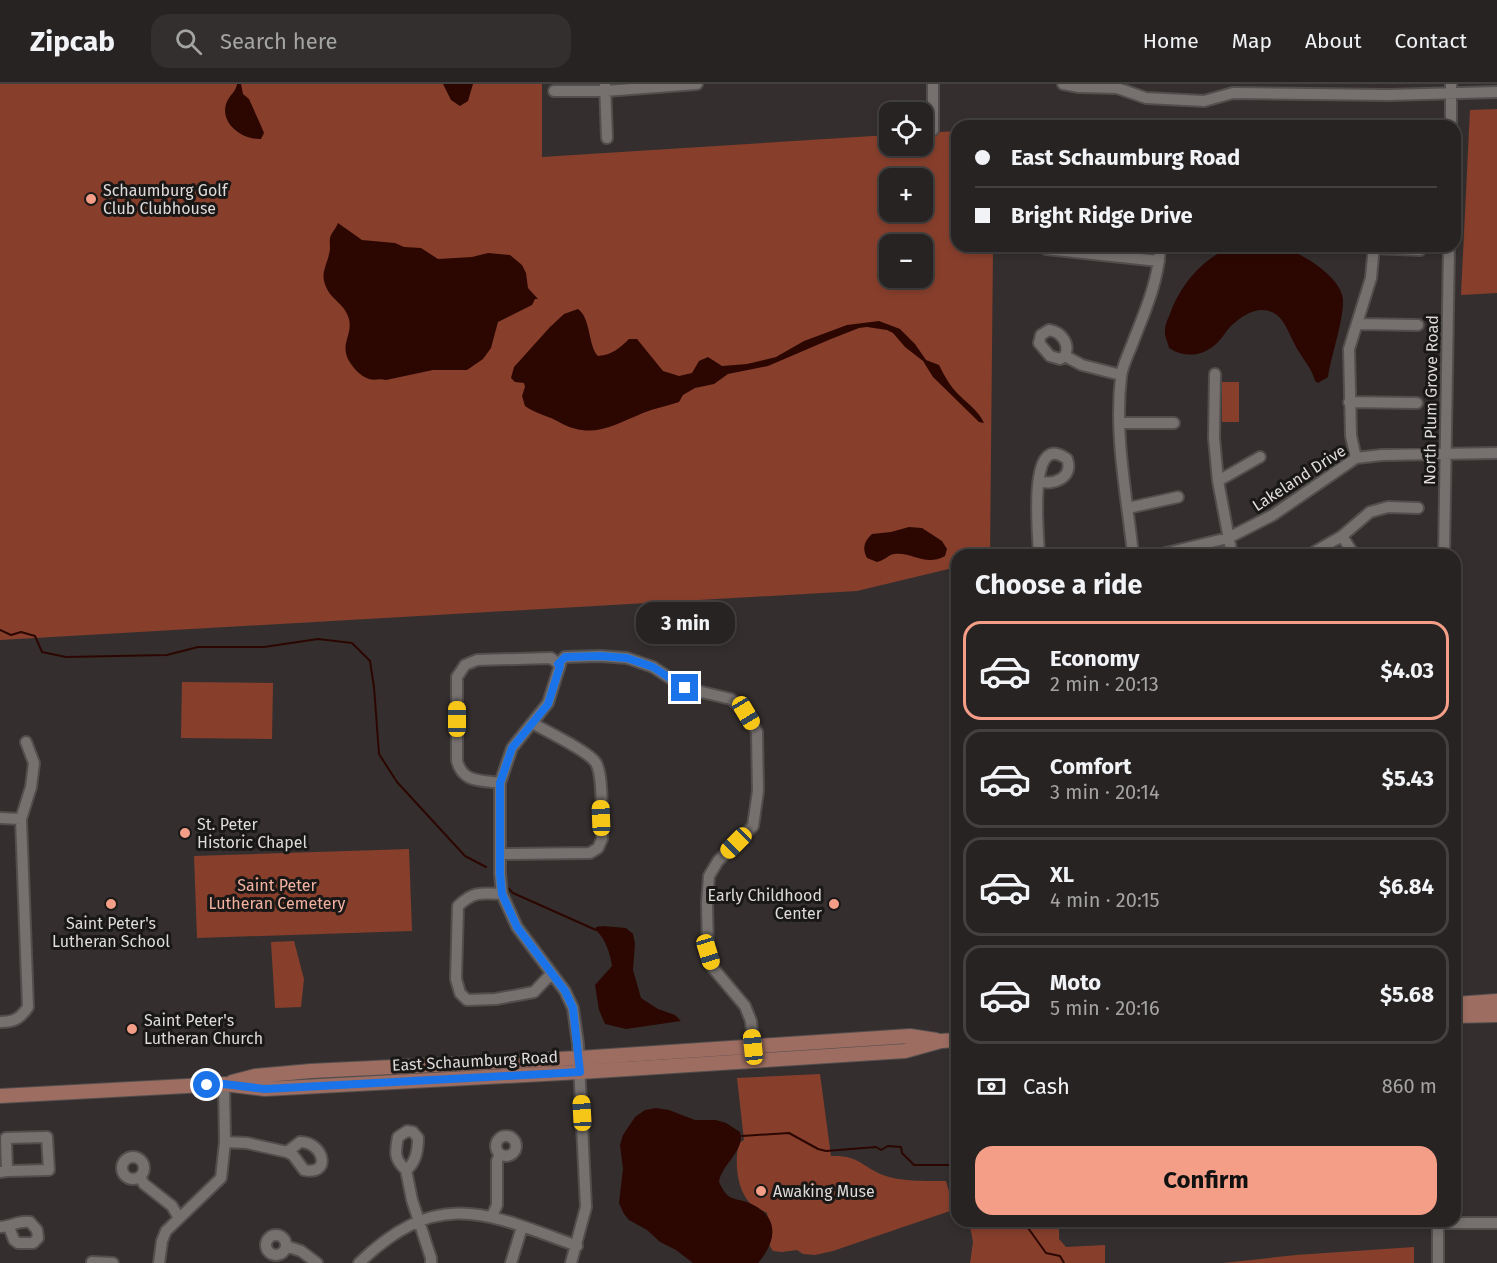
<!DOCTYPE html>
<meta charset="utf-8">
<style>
body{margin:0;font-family:"Fira Sans",sans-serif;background:#332f2f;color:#f1f3f6;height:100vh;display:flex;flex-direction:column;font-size:22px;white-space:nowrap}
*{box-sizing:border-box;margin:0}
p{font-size:20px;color:#a4a4a5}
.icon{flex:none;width:33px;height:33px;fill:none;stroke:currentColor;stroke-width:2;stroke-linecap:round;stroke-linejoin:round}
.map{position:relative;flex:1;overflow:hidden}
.panel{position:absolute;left:951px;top:465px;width:510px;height:678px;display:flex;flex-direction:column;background:#272322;border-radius:18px;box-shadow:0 3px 9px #0003,0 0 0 2px #434040}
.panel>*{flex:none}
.guide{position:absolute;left:951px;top:36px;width:510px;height:132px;border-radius:18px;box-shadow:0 3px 9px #0003,0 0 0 2px #434040;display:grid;align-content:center;height:132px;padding:0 24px;background:#272322}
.buttons{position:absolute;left:879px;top:18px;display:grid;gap:12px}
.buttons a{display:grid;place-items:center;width:54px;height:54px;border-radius:12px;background:#272322;box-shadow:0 3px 9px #0003,0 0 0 2px #434040;font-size:30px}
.end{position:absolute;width:27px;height:27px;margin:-14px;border:8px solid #1a73e8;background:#fff;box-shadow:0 0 0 3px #fff}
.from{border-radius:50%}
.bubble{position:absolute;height:42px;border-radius:18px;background:#272322;box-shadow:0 3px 9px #0003,0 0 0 2px #434040;font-size:20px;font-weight:700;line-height:42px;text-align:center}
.car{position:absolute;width:18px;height:36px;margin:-18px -9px;border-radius:8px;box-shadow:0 0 4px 2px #0007;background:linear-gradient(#f5c518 24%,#345 0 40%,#f5c518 0 76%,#345 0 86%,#f5c518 0)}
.guide b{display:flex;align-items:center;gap:21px;height:57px;font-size:22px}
.guide b+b{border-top:2px solid #434040}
.guide i{width:15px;height:15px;background:#f1f3f6}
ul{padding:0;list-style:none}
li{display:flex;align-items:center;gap:18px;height:99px;margin:0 12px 9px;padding:0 12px;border:3px solid #434040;border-radius:18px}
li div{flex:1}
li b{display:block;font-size:22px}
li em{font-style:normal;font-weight:700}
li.active{border-color:#f49e88}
li>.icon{width:54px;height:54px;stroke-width:1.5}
h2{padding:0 24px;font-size:27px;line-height:72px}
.pay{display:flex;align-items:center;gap:15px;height:66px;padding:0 24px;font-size:22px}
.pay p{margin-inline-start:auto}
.button{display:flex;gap:12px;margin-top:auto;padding:12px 24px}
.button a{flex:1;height:69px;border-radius:18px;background:#f49e88;color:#111;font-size:24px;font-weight:700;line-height:69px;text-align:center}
header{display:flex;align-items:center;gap:36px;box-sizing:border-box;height:84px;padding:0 30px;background:#272322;border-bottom:2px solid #434040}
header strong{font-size:28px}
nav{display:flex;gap:33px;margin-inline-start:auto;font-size:21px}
.search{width:420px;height:54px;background:#332f2f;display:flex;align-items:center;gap:15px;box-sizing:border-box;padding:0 21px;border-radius:18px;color:#a4a4a5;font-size:22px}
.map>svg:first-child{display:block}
.green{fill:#873f2c;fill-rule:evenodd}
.water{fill:#2c0702}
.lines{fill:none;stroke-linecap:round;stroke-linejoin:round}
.stream{stroke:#2c0702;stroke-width:2}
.minor-casing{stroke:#524e4d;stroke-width:14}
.major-casing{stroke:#524e4d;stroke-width:16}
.minor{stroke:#76716f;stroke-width:10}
.major{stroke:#9d6d61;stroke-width:14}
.route{stroke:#1a73e8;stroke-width:8}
.poi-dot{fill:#f49e88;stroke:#1a1817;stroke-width:2}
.labels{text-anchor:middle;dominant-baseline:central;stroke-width:6;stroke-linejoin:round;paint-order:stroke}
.poi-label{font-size:16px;fill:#dedbda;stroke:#1a1817;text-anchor:start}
.street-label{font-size:16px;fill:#dedbda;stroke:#1a1817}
.park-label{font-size:16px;fill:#f3b1a0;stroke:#1a1817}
</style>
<header>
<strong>Zipcab</strong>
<div class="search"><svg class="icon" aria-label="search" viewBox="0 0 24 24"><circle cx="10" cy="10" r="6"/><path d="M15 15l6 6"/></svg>Search here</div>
<nav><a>Home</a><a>Map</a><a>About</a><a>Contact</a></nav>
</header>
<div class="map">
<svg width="1497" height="1179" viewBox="0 0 1497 1179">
<rect width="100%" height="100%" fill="#342f2e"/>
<path class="green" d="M0 0H542V73L889 51 890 62H922L923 49 957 47V162H993L990 471H957V483L857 507 0 556ZM890 94H922V128H890ZM890 160H922V194H890Z
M1497 25V209L1461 211 1470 26Z
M1222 298H1239V338H1222Z
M182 598 273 599 272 655 181 654Z
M409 765 412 847 197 854 194 772Z
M294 857 304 895 301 923 275 924 271 858Z
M820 990 831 1072C859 1071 861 1082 883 1091 900 1098 928 1097 946 1097L953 1122 950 1127 833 1167 815 1171 803 1170 797 1166 782 1168 773 1167 769 1161 772 1152 767 1129C762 1126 754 1123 750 1119 737 1106 734 1077 739 1059L744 1056 737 994Z
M969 1137H1059V1155L1066 1163 1105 1161V1179H970L973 1158Z
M1414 1163V1179H1223L1296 1171Z"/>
<path class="water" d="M237 0H241L243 10 249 15 262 44 264 49 261 55C243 56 220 40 226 20 229 11 236 8 237 0Z
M443 0H473L468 17 460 22 451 16Z
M338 139 362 156 395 159 404 163 421 164 438 175 472 173 488 169 510 171 522 181 526 189 528 204 538 215H535L532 221 498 238 491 264 483 275 467 286H433L386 296C379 294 375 297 369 295 361 292 356 287 351 280 337 260 355 251 348 232 344 222 336 217 330 210 317 190 327 185 330 165 330 161 329 155 331 151 333 147 336 144 338 139Z
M1233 162C1248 162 1265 160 1279 163 1300 167 1342 193 1343 216 1344 235 1331 272 1328 293L1318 299 1315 297C1312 284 1301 273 1295 261 1290 252 1286 240 1279 233 1263 218 1243 230 1230 243 1226 247 1223 253 1219 257 1205 272 1186 275 1169 264 1168 258 1164 252 1165 246 1165 239 1170 231 1172 224 1185 195 1204 174 1233 162Z
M578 225C591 234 588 262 598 272 612 271 620 264 629 255H637L663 287 679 292 692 289 699 277 708 273 722 282 747 280 776 273 804 257 847 241 879 237 900 245 915 260 926 276 939 281C944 291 950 302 958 310 967 319 979 327 984 339L979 338 933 293 923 277 905 263 893 249 887 246 867 243 859 244 831 255 768 282 728 290 714 300 695 304 683 311 679 318C667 322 655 324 643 329 612 342 591 356 559 338 549 332 536 330 525 322L522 312 525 303 524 299 515 298 511 294 514 283 550 243 564 230Z
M909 443 922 444 942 457 947 465 945 472C925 483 913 468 895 470 889 470 884 477 877 478L867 474C862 465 864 457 872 450L891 448Z
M603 842 626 844 633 850 635 860 633 886 641 914 658 925 675 931 681 937 626 945 605 940 599 926 595 901 612 882C610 869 606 856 596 846V843Z
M656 1024 669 1026 695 1036H716L726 1039 740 1048C746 1066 721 1081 719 1098 722 1104 725 1110 730 1113 735 1116 743 1116 749 1119 779 1131 778 1156 758 1179H693L676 1166 660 1158 647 1146 629 1136 624 1130 619 1119 623 1085 620 1061 623 1051 635 1033 645 1026Z"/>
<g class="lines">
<path class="stream" d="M0 546 11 551 21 548 35 552 42 568 66 573 167 571 198 563H264L318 555 352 559 370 577 374 603 379 670 397 698 465 772 486 783
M507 803 513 809 596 846
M742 1052 789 1049 818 1065 826 1067 876 1063 881 1066 888 1062 901 1063 902 1069 914 1081H957
M1023 1137 1046 1169 1060 1172 1064 1179"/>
<defs>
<path id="minor" d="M605 0 607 54
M1063 0 1079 3 1117 4 1146 14 1204 17 1233 9 1388 11 1497 8
M1451 0V42
M554 7H605L697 0
M933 46V0
M1043 162 1046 165 1159 177
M1375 164 1420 166
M1358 240 1418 241
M1065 272C1070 260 1062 248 1049 246L1041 251 1039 259 1050 272 1060 275 1065 272 1082 281 1121 291
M1215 290 1214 354 1218 397 1232 471
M1349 318 1417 319
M1119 339H1174
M1356 374 1351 352 1349 265 1371 194 1374 162
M1039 397C1054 402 1074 393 1067 375 1026 344 1039 455 1039 471
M1218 397 1260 373
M1128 424 1178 413
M1342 452 1354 471
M1133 471C1127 412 1114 352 1121 293 1122 282 1129 269 1133 258 1145 227 1159 196 1160 162
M1158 471 1228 454 1273 431 1356 374 1382 371 1497 369
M1309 471 1342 452 1370 428 1388 423 1418 424
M1444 471 1449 162
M558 580 565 573 600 572 627 574 653 583 685 604 731 615 746 629 757 648 758 707 753 742 718 777 709 792 707 819 708 868 713 884 745 922 751 937 754 970
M500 699C480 696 463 699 457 677V593L465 581 477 576 551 574 560 581 548 619 512 664 500 699V790L502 810 517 843 565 907 573 924 578 960 586 1123 571 1179
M0 734 21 735
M500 770 590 769 598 764 602 755C601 737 604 693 596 679 590 668 546 647 532 639
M502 810C481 809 474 807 458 822L456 895 460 909 467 916 496 915 534 908 551 890
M0 938C14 938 20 935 28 923L21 735 31 703 34 679 26 658
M407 1047 413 1048 418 1054C418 1066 416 1079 406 1086 394 1075 395 1069 398 1053Z
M496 1062a10 10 0 1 1 20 0a10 10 0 1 1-20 0Z
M225 1058 247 1059 287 1068
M300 1058C324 1058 332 1092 304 1086L293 1071 287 1068Z
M122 1084a11 11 0 1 1 22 0a11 11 0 1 1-22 0Z
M406 1086 412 1116 431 1174V1179
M0 1088 7 1087 49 1086 47 1053 6 1054 7 1087
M140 1093 144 1100 172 1122 179 1134
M492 1132 497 1121V1077L500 1070
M1438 1139H1497
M0 1143C11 1143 18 1136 30 1138L37 1146 38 1154 33 1159H18L14 1156 9 1143
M266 1161a10 10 0 1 1 20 0a10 10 0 1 1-20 0Z
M286 1162 301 1167 317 1179
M92 1178 113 1179
M159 1179 162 1157 166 1147 221 1094 225 1058 224 1000
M359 1179C438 1103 487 1129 577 1162
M511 1179 522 1143
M1438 1179V1137"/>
<path id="major" d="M1455 920 1497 917
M1455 932 1497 931
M232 998 255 992 311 987 579 974 910 952 936 956
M0 1012 224 1000 265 1005 580 988 905 967 941 957 957 956"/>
</defs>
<use href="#minor" class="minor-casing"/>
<use href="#major" class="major-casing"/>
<use href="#minor" class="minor"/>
<use href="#major" class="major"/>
</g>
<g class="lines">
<path class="route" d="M207 1001 224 1000 265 1005 580 988 573 924 565 907 517 843 502 810 500 790V699L512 664 548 620 560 582 558 580 565 573 600 572 627 574 653 583 685 604"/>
</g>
<g class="poi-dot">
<circle cx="91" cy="115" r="6"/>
<circle cx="185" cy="749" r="6"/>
<circle cx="111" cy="820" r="6"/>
<circle cx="834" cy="820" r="6"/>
<circle cx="132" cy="945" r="6"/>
<circle cx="761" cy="1107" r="6"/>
</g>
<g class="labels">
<g class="poi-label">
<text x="103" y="106">Schaumburg Golf<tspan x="103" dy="18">Club Clubhouse</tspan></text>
<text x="197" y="740">St. Peter<tspan x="197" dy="18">Historic Chapel</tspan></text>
<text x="822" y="811" text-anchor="end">Early Childhood<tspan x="822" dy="18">Center</tspan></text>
<text x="111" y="839" text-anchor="middle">Saint Peter's<tspan x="111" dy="18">Lutheran School</tspan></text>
<text x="144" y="936">Saint Peter's<tspan x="144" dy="18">Lutheran Church</tspan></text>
<text x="773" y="1107">Awaking Muse</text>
</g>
<g class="street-label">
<text transform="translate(1431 316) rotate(-89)">North Plum Grove Road</text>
<text transform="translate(1299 394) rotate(-33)">Lakeland Drive</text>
<text transform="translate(475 977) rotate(-3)">East Schaumburg Road</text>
</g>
<g class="park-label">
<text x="277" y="801">Saint Peter<tspan x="277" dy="18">Lutheran Cemetery</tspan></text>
</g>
</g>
</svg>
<div class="buttons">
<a><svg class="icon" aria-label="locate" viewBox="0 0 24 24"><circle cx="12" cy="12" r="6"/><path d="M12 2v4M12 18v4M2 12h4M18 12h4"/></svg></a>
<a>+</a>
<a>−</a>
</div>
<i class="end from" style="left:207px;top:1001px"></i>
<i class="end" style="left:685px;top:604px"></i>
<div class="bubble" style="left:636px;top:518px;width:99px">3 min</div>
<i class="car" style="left:746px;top:629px;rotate:149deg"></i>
<i class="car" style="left:457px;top:635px;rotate:0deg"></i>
<i class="car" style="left:601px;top:734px;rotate:358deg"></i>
<i class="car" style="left:736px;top:759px;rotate:225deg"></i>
<i class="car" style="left:708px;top:868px;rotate:163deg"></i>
<i class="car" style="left:753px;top:963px;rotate:354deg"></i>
<i class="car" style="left:582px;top:1029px;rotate:357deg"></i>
<div class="guide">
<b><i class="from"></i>East Schaumburg Road</b>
<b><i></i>Bright Ridge Drive</b>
</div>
<section class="panel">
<h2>Choose a ride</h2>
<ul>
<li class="active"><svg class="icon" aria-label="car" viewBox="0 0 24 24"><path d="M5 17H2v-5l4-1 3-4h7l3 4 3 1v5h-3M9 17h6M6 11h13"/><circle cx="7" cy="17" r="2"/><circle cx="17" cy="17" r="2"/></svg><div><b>Economy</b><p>2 min · 20:13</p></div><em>$4.03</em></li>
<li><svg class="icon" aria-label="car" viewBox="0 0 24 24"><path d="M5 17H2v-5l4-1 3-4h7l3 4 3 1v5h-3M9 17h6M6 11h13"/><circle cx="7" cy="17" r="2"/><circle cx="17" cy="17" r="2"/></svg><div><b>Comfort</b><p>3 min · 20:14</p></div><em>$5.43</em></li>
<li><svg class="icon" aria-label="car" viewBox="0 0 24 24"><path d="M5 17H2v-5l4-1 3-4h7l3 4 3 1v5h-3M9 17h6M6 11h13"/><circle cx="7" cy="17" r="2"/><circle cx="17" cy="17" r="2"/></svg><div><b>XL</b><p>4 min · 20:15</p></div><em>$6.84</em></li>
<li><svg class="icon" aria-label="car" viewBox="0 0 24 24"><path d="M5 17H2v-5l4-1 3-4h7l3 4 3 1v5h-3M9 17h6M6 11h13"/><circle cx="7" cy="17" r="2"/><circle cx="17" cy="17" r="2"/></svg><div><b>Moto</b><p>5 min · 20:16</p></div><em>$5.68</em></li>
</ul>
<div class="pay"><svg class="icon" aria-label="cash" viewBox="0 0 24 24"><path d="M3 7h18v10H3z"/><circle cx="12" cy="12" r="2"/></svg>Cash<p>860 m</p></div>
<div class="button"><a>Confirm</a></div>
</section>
</div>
